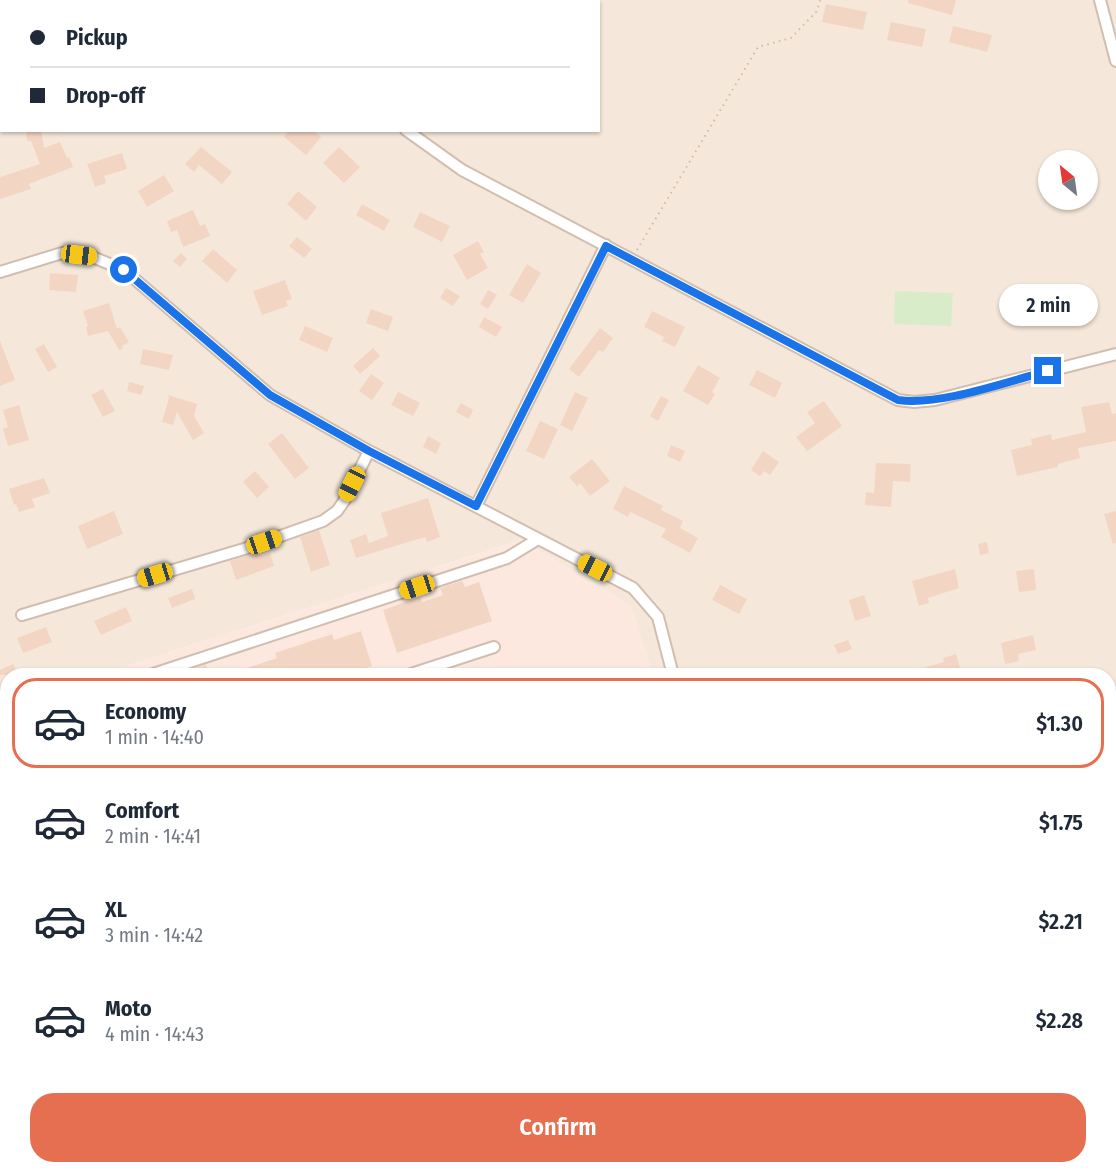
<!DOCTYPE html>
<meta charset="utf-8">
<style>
body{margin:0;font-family:"Fira Sans Condensed",sans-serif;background:#f6f6f7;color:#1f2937;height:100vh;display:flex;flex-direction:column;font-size:22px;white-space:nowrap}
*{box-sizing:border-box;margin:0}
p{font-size:20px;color:#747a83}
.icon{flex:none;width:33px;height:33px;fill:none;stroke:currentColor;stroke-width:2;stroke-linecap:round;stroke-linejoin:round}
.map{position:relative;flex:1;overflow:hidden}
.sheet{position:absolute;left:0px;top:668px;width:1116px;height:506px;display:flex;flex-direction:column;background:#fff;border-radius:24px 24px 0 0;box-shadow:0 2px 4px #0004}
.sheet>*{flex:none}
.guide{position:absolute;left:0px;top:0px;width:600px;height:132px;box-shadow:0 2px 4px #0004;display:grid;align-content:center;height:132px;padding:0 30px;background:#fff}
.needle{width:39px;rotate:331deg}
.tools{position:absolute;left:1038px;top:150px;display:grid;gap:12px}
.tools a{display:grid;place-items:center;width:60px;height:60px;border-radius:50%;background:#fff;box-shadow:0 2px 4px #0004;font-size:30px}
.end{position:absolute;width:27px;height:27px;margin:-14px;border:8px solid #1a73e8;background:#fff;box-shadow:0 0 0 3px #fff}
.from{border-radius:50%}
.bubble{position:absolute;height:42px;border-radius:21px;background:#fff;box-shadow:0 2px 4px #0004;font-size:20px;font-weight:600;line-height:42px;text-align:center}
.car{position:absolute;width:18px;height:36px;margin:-18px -9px;border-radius:8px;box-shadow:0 0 4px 2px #0007;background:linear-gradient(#f5c518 24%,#345 0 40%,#f5c518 0 76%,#345 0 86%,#f5c518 0)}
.guide b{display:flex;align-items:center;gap:21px;height:57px;font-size:22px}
.guide b+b{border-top:2px solid #e0e1e3}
.guide i{width:15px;height:15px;background:#1f2937}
ul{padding:10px 0 0;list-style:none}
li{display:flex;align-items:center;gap:18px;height:90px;margin:0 12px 9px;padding:0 18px;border:3px solid transparent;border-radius:24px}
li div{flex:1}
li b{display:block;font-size:22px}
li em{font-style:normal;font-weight:600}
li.selected{border-color:#e76f51}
li>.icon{width:54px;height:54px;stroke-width:1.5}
.cta{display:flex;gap:12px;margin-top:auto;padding:12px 30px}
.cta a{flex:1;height:69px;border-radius:24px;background:#e76f51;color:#fff;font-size:24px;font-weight:600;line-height:69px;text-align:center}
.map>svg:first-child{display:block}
.residential{fill:#f5e8da;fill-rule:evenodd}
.commercial{fill:#fde8e0}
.industrial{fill:#efe9e4}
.green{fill:#d8ecc9}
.building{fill:#f3d5c3}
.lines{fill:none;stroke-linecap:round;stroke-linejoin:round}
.lane-casing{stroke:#d1beb0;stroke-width:8}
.street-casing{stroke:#d1beb0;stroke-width:14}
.secondary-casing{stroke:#d6c0b0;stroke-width:18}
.path{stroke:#d9b8a5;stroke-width:2;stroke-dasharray:1.5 4.5;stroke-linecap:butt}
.lane{stroke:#fff;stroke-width:5}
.street{stroke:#fff;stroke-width:10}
.secondary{stroke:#fff;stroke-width:15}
.route{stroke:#1a73e8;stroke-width:8}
</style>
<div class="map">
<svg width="1116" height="1172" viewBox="0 0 1116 1172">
<rect width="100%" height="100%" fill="#fdf6ec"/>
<path class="residential" d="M0 0H1116V1172H1064L1062 1166H1108V675H653L630 605 521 540 98 675H8L7 704 0 706ZM2 2H598V130H2ZM1048 160H1088V200H1048Z"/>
<path class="commercial" d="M521 540 630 605 653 675H98Z
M7 704 8 1070 0 1072V707Z"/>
<path class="industrial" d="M7 1070 8 1166H522L524 1172H0V1072Z"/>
<path class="green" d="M895 291 953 293 951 326 894 324Z"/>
<path class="building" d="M908 0H956L952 15 908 3Z
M826 4 867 12 863 30 822 22Z
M891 22 926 29 922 47 887 40Z
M953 26 992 35 987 52 949 42Z
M26 130H41L44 148 60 142 67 158 69 157 73 167 29 184 31 189 0 199V177L40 164 31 141H27Z
M289 130H313L321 137 306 155 284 137Z
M201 147 232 172 222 184 199 165 194 172 185 164Z
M339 147 360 167 344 183 323 163Z
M122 153 127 169 104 176 106 183 95 187 87 164Z
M164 175 174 191 147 207 138 191Z
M298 191 317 207 306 221 287 204Z
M362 204 390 220 384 231 356 215Z
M193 210 200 226 205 224 210 236 183 247 177 230 171 232 167 221Z
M420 212 450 226 442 242 413 227Z
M297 237 312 249 304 258 289 246Z
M478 241 484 252 480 254 488 268 467 280 453 255Z
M213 249 237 270 227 283 202 261Z
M181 253 187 259 180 267 173 261Z
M527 264 541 273 523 303 509 295Z
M50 273 78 275 76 292 49 290Z
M285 280 292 299 286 301 288 306 262 315 253 291Z
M446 288 460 296 453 306 440 298Z
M488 290 497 295 488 309 480 304Z
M109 303 117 329 120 327 129 342 122 346 123 349 119 350 108 331 88 336 86 327 88 326 83 311Z
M371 309 393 317 388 331 366 323Z
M652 311 685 327 675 347 662 341 664 337 644 327Z
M484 317 502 327 496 337 479 327Z
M305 326 333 338 327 352 299 340Z
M600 328 613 338 603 352 599 350 579 377 569 369Z
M0 341 15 380 0 386Z
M44 344 57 367 48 372 35 349Z
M373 348 380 356 360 374 353 366Z
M143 349 173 355 169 370 140 364Z
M698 365 720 378 712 392 715 394 708 405 683 391Z
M757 370 782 383 775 398 749 385Z
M371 374 384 383 372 400 359 391Z
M129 382 144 386 141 395 127 391Z
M103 389 115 411 103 417 91 395Z
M398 392 420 403 413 416 391 405Z
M575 392 588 398 572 431 560 425Z
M168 395 197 404 194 416 204 433 193 440 177 412 173 425 162 422 169 398Z
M661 396 669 400 658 421 650 416Z
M824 401 842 426 807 451 796 437 815 423 807 412Z
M1109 402 1112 414 1116 413V441L1078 448 1080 458 1058 464V467L1017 476 1011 450 1032 445 1031 439 1051 434 1052 440 1086 432 1081 407Z
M461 403 473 410 469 419 456 412Z
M19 405 29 440 8 446 3 429 8 427 3 410Z
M540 421 558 429 544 459 526 451Z
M282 433 309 468 295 479 268 444Z
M428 436 441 443 436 454 423 447Z
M671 445 685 451 680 462 667 456Z
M763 451 779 462 770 475 764 471 760 476 751 470Z
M592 459 610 481 590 496 580 483 577 486 569 477Z
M876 463 911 464 910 482 893 481 891 507 865 505 866 492 874 493Z
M255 471 269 487 257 498 243 482Z
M44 478 50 493 32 499 35 507 19 512 16 504 14 505 9 489Z
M624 486 663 506 661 510 683 521 680 528 698 538 690 553 661 537 666 529 630 512 628 517 613 509Z
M428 498 440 537 427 542 425 537 356 558 350 540 366 534 369 543 388 536 381 513Z
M114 511 123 534 87 549 78 526Z
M1116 511V543L1113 544 1104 514Z
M319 530 330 565 311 572 300 537Z
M987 542 989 553 980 555 978 544Z
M258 552 260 556 270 553 274 566 236 580 230 561Z
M955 569 959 588 928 598 929 603 919 606 912 581Z
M1034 569 1036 590 1019 592 1016 571Z
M462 581 465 587 479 582 492 621 397 653 383 610 420 597 422 602 443 595 440 588Z
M720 585 747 599 739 614 712 600Z
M192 589 195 599 172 608 168 598Z
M864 595 871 616 855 621 849 600Z
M126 607 132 621 101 635 94 621Z
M46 627 52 642 23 653 17 638Z
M361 631 372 666 344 675H232V673L277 658 275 653 332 634 334 640Z
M1033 635 1036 650 1018 654 1019 661 1005 664 1001 643Z
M848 640 852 649 838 654 834 645Z
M956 654 962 675H909V672L944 662 943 658Z
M13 664 19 675H0V670Z
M206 665 209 675H174Z"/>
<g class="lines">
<defs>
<path id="lane" d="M1108 711 1116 709"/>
<path id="street" d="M252 0 254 2
M1100 0 1116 61
M31 2 32 0
M529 2 530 0
M406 130 462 170 898 400 914 402 935 400 1116 354
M0 272 62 253 95 258 124 270 270 395 369 451 633 588 658 617 673 675
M476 506 606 245
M22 615 244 549 323 521 337 511 344 501 369 451
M150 675 507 558 538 539
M408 675 494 647
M1108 849 1116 847
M0 860 8 858
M0 968 8 965
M492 1166 495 1172
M1081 1166 1083 1172"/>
<path id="secondary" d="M1108 747 1116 745
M0 1095 8 1092"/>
</defs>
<use href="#lane" class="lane-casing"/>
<use href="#street" class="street-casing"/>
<use href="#secondary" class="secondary-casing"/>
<path class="path" d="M637 250 758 47 791 38 817 11 820 0"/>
<use href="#lane" class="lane"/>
<use href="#street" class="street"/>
<use href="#secondary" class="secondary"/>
</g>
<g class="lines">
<path class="route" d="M124 270 270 395 369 451 476 506 606 246 898 400C941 406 1005 382 1048 371"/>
</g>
</svg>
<div class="tools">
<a><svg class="needle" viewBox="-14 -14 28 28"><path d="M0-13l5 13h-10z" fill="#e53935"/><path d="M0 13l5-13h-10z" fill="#747a83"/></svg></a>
</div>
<i class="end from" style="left:124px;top:270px"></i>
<i class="end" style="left:1048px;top:371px"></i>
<div class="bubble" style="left:999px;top:284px;width:99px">2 min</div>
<i class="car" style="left:79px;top:255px;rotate:97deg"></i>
<i class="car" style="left:352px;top:484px;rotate:207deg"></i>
<i class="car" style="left:264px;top:542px;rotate:71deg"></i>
<i class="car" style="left:595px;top:568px;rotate:297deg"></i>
<i class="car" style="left:155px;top:575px;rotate:253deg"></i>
<i class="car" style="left:417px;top:587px;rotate:252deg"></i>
<div class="guide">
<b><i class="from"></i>Pickup</b>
<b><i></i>Drop-off</b>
</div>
<section class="sheet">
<ul>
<li class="selected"><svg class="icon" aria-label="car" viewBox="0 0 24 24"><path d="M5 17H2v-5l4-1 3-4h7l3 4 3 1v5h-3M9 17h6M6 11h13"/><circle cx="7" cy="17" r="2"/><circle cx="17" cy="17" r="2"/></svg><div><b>Economy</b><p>1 min · 14:40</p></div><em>$1.30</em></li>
<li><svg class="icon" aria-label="car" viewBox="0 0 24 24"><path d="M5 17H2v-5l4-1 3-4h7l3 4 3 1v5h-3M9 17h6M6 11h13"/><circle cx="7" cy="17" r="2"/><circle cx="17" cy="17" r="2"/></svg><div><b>Comfort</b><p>2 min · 14:41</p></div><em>$1.75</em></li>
<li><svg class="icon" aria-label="car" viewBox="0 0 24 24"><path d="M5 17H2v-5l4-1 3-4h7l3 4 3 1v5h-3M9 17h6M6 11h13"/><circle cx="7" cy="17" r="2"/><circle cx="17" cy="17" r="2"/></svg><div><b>XL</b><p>3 min · 14:42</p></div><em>$2.21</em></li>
<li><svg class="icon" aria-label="car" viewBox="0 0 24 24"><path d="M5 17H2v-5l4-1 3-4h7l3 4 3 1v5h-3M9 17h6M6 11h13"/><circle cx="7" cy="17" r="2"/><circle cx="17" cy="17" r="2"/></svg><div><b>Moto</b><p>4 min · 14:43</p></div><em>$2.28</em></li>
</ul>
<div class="cta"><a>Confirm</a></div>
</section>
</div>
